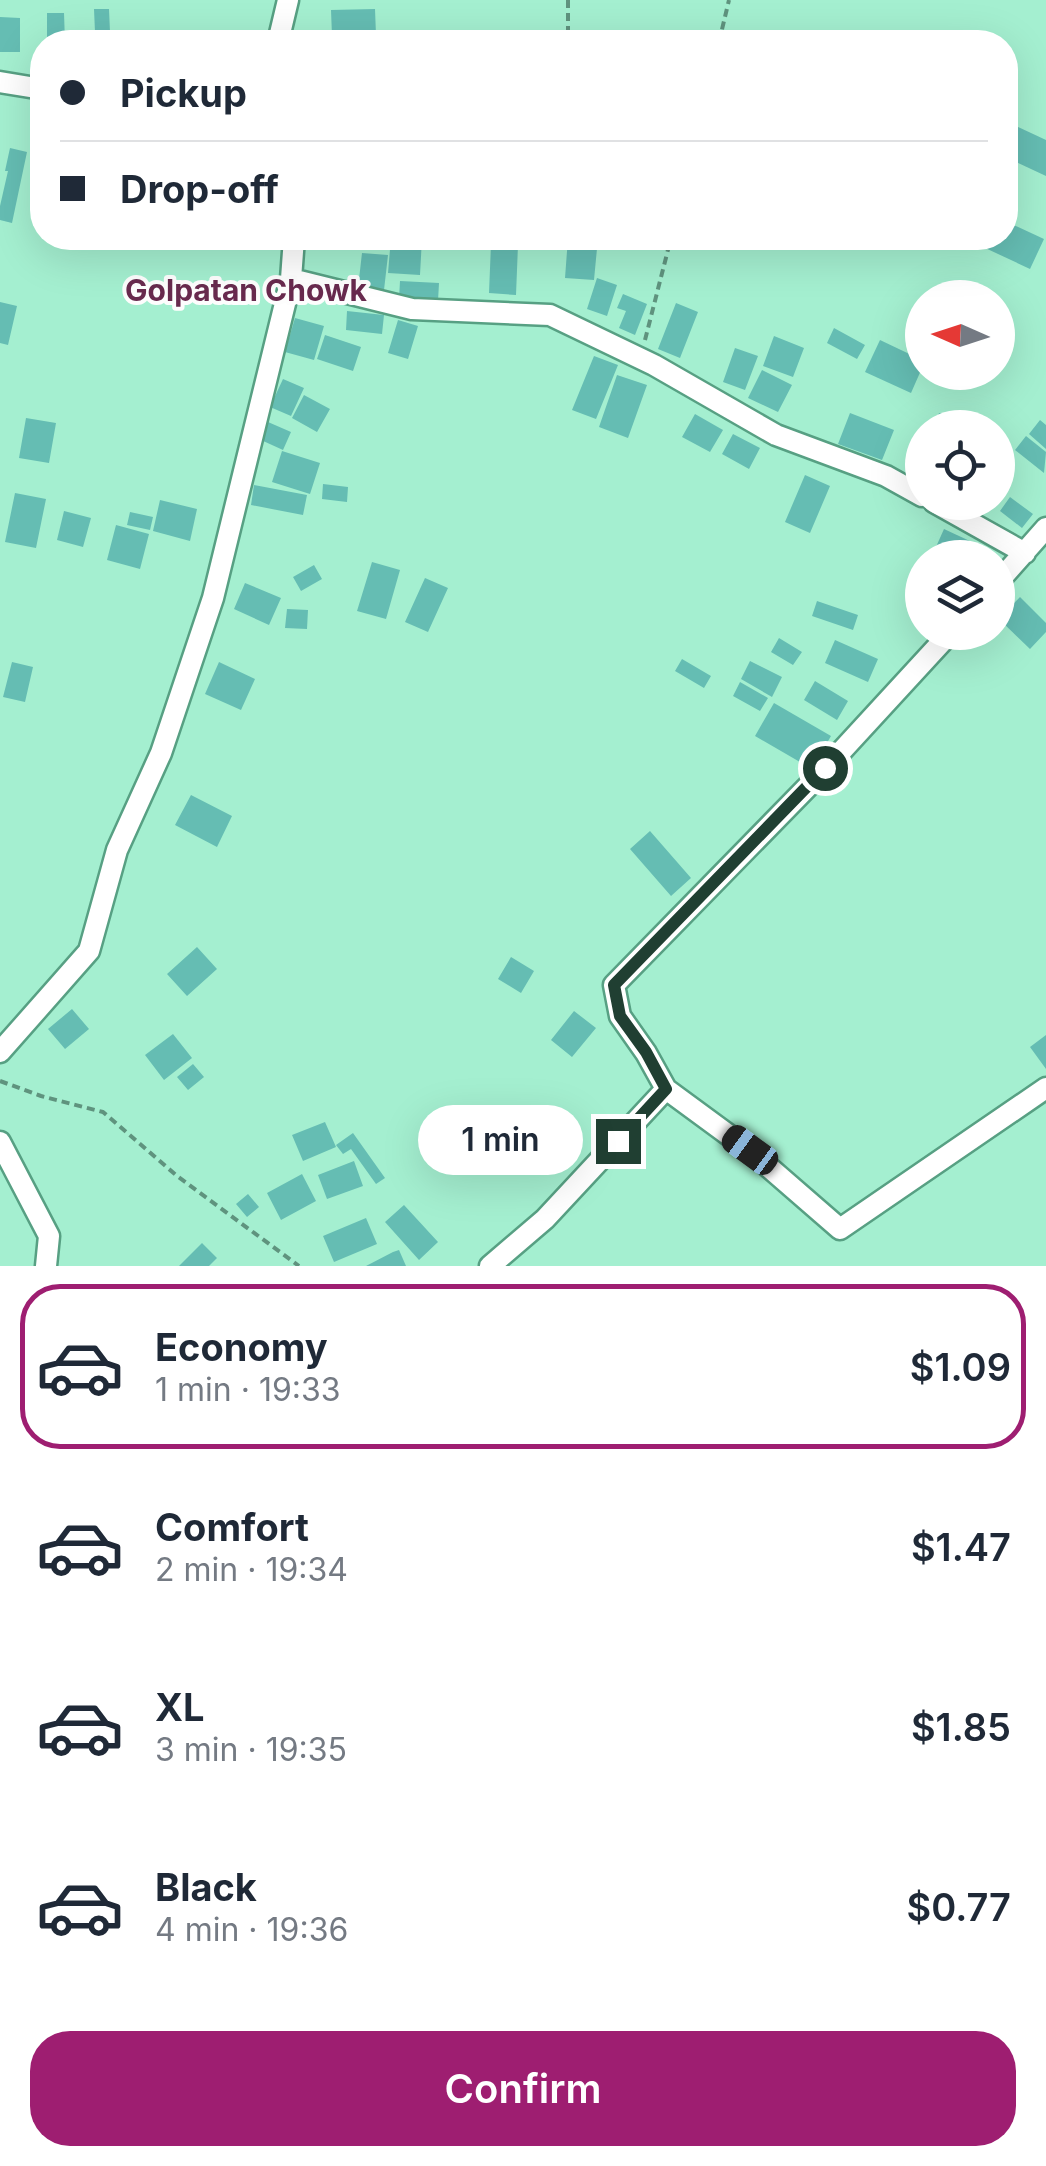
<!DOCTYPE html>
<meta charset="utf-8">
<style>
body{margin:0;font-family:Inter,sans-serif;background:#f6f6f7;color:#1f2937;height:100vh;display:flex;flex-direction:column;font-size:38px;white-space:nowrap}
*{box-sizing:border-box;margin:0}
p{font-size:32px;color:#747a83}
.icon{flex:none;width:55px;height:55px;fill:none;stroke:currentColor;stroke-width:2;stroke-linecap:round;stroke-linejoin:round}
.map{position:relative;height:1266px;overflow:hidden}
.drawer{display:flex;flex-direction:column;background:#fff;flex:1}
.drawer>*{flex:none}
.hud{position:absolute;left:30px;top:30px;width:988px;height:220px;border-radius:40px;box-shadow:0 10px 40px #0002;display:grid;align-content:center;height:220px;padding:0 30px;background:#fff}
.needle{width:65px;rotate:273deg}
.tools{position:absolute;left:905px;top:280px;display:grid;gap:20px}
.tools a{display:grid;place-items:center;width:110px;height:110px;border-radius:50%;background:#fff;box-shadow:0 10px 40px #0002;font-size:50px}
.end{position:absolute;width:45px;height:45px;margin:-22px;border:12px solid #203f32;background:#fff;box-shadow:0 0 0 5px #fff}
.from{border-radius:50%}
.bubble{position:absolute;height:70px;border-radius:35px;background:#fff;box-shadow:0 10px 40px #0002;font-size:32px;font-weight:600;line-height:70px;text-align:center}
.car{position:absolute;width:30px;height:60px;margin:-30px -15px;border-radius:12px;box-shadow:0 0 8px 2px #0007;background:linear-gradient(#222 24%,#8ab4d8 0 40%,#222 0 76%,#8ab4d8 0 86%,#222 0)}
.hud b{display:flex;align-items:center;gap:35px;height:95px;font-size:38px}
.hud b+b{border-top:2px solid #e0e1e3}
.hud i{width:25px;height:25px;background:#1f2937}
ul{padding:18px 0 0;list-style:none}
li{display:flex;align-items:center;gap:30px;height:165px;margin:0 20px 15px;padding:0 10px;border:5px solid transparent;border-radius:40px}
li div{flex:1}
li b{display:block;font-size:38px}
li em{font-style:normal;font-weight:600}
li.on{border-color:#9e1e71}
li>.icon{width:90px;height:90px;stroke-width:1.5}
.action{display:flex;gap:20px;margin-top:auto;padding:20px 30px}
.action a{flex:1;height:115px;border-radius:40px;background:#9e1e71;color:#fff;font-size:40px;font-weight:600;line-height:115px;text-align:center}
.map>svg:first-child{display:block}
.building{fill:#65bdb3}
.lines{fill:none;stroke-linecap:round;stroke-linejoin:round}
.street-casing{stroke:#57a083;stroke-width:25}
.path{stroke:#5f937e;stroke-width:4;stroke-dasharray:8 5;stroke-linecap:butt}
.street{stroke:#fff;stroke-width:20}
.route{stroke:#203f32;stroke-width:12}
.labels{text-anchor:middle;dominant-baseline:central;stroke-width:8;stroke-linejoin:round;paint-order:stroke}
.neighbourhood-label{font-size:30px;font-weight:bold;fill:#682a4e;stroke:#fdfdfd}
</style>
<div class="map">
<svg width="1046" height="1266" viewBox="0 0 1046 1266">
<rect width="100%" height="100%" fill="#a4efd0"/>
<path class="building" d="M94 9H109L110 32H95Z
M375 9 376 35 332 36 331 10Z
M47 13H64L65 42H47Z
M0 17 20 18V52H0Z
M1005 121 1046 140V176L1005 157Z
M10 148 27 152 12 223 0 220V206L8 171H5Z
M1005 221 1044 239 1030 269 964 238H1005Z
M391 238H422L420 275 388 273Z
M568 238H598L594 280 565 278Z
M491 244 518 245 516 295 489 293Z
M362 253 388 255 384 290 358 288Z
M597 278 617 285 607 316 587 309Z
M400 281 439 283 438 301 399 299Z
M623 294 647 304 635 335 619 328 626 311 617 308Z
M0 302 17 306 8 345 0 343Z
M676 303 698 312 680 358 658 349Z
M347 311 384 315 382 334 346 330Z
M295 318 324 326 314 360 285 352Z
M398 320 418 326 408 359 388 353Z
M834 328 865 345 857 359 827 343Z
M325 335 361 347 353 371 317 359Z
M774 336 804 348 793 377 763 366Z
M880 340 922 360V368L911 393 865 372Z
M735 348 758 356 745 390 723 382Z
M594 356 618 365 596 419 572 410Z
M762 370 792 385 778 412 748 398Z
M617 375 647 385 628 438 599 427Z
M283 379 304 388 291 416 270 407Z
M304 395 330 409 317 432 292 418Z
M850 413 894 430 882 460 838 444Z
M939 413 970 423 968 428H934Z
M695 414 723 430 710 452 682 437Z
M26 418 56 423 49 463 19 458Z
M1040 420 1046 425V449L1029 434Z
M268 422 291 432 283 450 261 440Z
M733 434 760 448 749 469 722 454Z
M1026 436 1046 452 1044 473 1015 450Z
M282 451 320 463 310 494 272 482Z
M805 475 830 486 810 533 785 522Z
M323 484 348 487 347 502 322 499Z
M254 485 307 495 303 515 251 505Z
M15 493 46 499 36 548 5 542Z
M1010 497 1033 514 1022 528 1000 511Z
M160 500 197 509 190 541 153 531Z
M64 511 91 518 83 547 57 540Z
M130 512 153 517 150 530 127 525Z
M116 525 149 534 140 569 107 560Z
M944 529 987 549 983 558H931Z
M372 562 400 570 386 619 357 611Z
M314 565 322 579 301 591 293 577Z
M425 578 448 588 428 632 405 622Z
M245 583 281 598 269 625 234 609Z
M1020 597 1046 623V632L1030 649 999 619Z
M817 601 858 615 853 630 812 616Z
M287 609 308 610 307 629 285 628Z
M779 638 802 652 793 665 771 652Z
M835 640 878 659 868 682 825 663Z
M682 659 711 676 704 688 675 671Z
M750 661 782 677 772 697 741 679Z
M12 662 33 667 25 702 3 697Z
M219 662 255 679 241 710 205 694Z
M815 681 848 701 837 720 804 700Z
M740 682 768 698 760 711 733 696Z
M774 703 831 736 812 769 755 736Z
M191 795 232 816 217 847 175 825Z
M650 831 691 878 671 896 630 849Z
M197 947 217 969 187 996 167 974Z
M511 957 534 971 521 993 498 979Z
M72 1009 89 1029 65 1049 48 1029Z
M574 1011 596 1028 572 1057 551 1040Z
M173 1034 192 1058 164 1080 145 1055Z
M1046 1035V1069L1030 1047Z
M193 1064 204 1077 188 1090 177 1077Z
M325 1122 336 1147 303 1161 292 1135Z
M353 1133 385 1178 376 1184 351 1149 343 1154 336 1145Z
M354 1161 363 1186 327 1199 318 1175Z
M302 1174 316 1201 281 1220 267 1193Z
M248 1194 259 1207 247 1217 236 1204Z
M404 1205 438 1242 419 1260 385 1222Z
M366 1218 377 1244 334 1262 323 1236Z
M202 1243 217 1258 209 1266H179Z
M399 1250 406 1266H366L393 1252Z"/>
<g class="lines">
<defs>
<path id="street" d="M278 42 288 0
M0 82 42 89
M291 279 412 309 550 315 654 365 776 435 886 476 922 496
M934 502 1025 553
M998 582 1046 528
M0 1052 89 951 117 850 161 753 213 598 291 279 294 238
M666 1089 749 1150 840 1229 1046 1088
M0 1142 49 1236 46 1266
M490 1266 545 1219 666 1089 646 1053 620 1016 614 985 825 769 951 632"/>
</defs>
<use href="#street" class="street-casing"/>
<path class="path" d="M568 0V42
M719 42 729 0
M645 340 671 238
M0 1081 41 1096 103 1112 177 1176 299 1266"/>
<use href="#street" class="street"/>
</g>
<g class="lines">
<path class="route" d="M618 1141 666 1089 646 1052 620 1016 614 985 825 768"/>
</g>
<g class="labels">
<g class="neighbourhood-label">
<text x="246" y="290">Golpatan Chowk</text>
</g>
</g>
</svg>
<div class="tools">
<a><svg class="needle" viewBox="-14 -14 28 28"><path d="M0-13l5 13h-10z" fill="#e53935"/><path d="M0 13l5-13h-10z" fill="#747a83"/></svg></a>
<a><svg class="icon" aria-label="locate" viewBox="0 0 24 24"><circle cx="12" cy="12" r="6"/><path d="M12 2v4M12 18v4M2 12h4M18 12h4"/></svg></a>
<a><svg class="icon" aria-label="layers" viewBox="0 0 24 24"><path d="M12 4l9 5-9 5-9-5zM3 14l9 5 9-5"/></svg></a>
</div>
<i class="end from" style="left:825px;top:768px"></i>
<i class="end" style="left:618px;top:1141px"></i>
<div class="bubble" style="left:418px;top:1105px;width:165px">1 min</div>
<i class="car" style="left:750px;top:1150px;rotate:306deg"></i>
<div class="hud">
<b><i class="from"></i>Pickup</b>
<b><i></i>Drop-off</b>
</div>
</div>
<section class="drawer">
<ul>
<li class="on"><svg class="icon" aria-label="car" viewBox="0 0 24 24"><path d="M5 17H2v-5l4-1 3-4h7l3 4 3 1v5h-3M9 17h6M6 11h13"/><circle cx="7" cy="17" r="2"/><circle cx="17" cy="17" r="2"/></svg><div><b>Economy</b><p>1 min · 19:33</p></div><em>$1.09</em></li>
<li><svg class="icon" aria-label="car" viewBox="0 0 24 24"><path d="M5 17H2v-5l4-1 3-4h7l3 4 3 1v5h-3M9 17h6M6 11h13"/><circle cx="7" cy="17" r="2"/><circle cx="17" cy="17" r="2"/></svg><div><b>Comfort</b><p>2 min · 19:34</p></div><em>$1.47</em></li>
<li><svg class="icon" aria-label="car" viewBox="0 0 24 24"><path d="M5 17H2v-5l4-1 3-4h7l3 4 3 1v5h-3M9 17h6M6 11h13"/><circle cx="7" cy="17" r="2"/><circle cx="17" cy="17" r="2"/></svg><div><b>XL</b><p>3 min · 19:35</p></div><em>$1.85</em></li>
<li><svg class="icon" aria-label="car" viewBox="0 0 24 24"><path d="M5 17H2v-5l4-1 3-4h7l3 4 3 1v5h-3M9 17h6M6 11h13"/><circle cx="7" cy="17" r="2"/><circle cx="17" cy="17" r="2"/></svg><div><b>Black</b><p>4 min · 19:36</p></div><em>$0.77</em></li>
</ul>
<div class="action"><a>Confirm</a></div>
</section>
